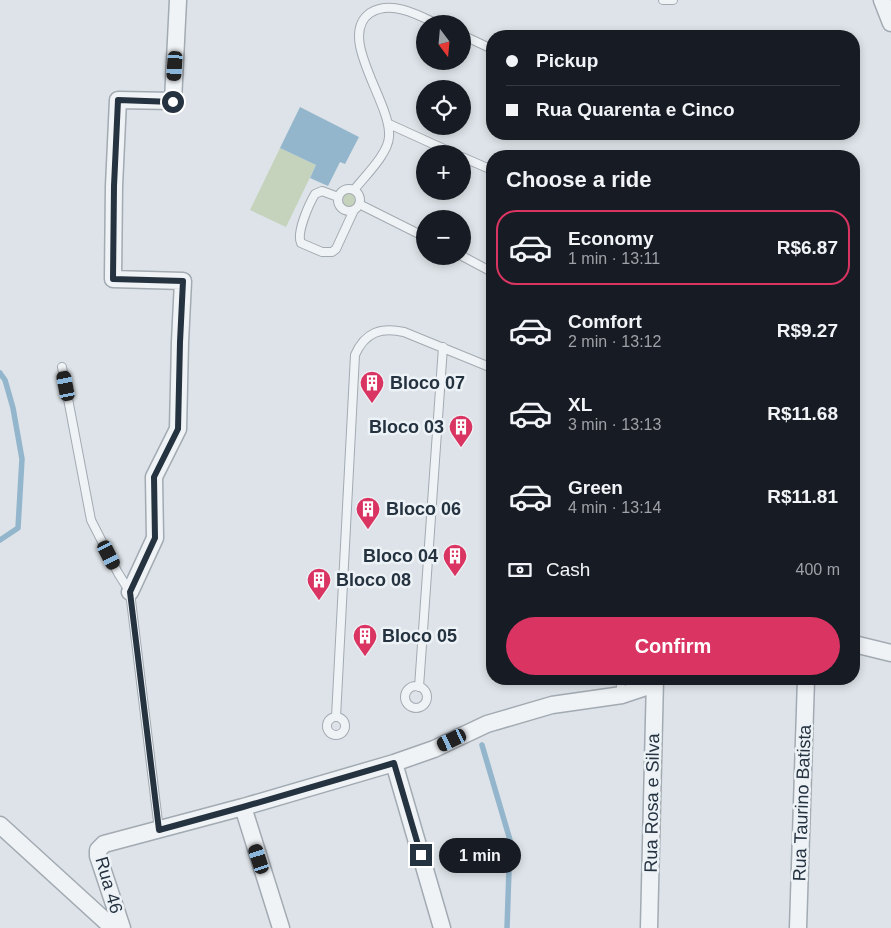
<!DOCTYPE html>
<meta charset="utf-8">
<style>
body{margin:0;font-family:Helvetica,sans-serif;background:#20242c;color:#f1f3f6;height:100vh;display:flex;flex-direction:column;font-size:19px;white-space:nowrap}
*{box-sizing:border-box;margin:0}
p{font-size:16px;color:#9ea1a6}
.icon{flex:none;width:28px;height:28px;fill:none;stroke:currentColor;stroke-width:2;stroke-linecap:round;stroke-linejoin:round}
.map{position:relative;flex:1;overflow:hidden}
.panel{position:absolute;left:486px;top:150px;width:374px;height:535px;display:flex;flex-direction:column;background:#171b24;border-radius:20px;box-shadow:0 2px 8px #0003}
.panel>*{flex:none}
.top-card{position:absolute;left:486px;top:30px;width:374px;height:110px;border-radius:20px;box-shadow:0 2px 8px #0003;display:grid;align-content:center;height:110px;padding:0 20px;background:#171b24}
.needle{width:32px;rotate:164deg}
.tools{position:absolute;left:416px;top:15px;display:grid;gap:10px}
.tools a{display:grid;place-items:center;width:55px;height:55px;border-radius:50%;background:#171b24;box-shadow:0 2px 8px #0003;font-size:25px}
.end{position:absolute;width:22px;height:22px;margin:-11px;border:6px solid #253240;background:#fff;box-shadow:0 0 0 2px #fff}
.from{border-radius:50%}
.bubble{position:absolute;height:35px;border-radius:18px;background:#171b24;box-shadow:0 2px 8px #0003;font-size:16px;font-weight:700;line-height:35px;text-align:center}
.car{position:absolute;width:15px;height:30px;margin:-15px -8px;border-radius:6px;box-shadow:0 0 4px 1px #0007;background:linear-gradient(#222 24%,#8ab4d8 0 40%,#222 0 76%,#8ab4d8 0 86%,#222 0)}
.top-card b{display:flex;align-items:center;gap:18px;height:48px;font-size:19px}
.top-card b+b{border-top:1px solid #363941}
.top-card i{width:12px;height:12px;background:#f1f3f6}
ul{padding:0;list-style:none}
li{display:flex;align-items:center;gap:15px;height:75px;margin:0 10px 8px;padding:0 10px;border:2px solid transparent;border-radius:20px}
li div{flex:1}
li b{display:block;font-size:19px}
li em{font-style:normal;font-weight:700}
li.current{border-color:#da3562}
li>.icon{width:45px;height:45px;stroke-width:1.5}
h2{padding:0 20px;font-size:22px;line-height:60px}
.pay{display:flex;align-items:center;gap:12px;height:55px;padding:0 20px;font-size:19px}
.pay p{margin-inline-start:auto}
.action{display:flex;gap:10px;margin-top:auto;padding:10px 20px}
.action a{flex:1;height:58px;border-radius:30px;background:#da3562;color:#fff;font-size:20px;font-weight:700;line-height:58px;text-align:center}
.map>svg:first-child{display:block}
.green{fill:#c5d3bd}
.water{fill:#94b6cc}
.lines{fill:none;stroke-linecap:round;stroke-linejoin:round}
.stream{stroke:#94b6cc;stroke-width:5.5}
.service-casing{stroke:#a2aab2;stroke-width:10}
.minor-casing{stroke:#a2aab2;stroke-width:19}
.service{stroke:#f0f3f6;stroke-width:8}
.minor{stroke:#f0f3f6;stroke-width:16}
.route{stroke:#253240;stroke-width:6}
.labels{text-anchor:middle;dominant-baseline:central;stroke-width:5;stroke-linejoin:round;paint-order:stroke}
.poi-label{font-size:18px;font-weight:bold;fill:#253240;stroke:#ecf2f6;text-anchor:start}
.street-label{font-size:18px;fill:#253240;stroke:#ecf2f6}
</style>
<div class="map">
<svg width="891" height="928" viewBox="0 0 891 928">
<rect width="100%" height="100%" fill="#dde3e8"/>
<path class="green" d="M280 148 316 165 286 227 250 210Z
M337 200a11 11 0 1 1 22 0a11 11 0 1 1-22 0Z"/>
<path class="water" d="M300 107 359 137 345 164 340 162 328 186 310 178 316 165 280 148Z"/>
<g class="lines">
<path class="stream" d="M0 373 5 380 13 408 22 459 18 528 0 540
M482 745 510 840 507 928"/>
<defs>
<path id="service" d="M663 0H673
M462 35 492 49
M389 124 455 154
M462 157 492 170
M338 200a11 11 0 1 1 22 0a11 11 0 1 1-22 0Z
M354 190C365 176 388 154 389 137 392 103 336 37 370 13 391 0 417 14 437 24
M338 197 322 191 315 194C309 204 296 233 301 243L322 252H332L336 249 354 210
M359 204 425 237
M462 256 492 272
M62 367 91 520 118 573 130 592 159 830
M620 679 622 695
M405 697a11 11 0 1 1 22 0a11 11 0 1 1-22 0Z
M419 687 443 347
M336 717 355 355C365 332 381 327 404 332L492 368
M327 726a9 9 0 1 1 18 0a9 9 0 1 1-18 0Z"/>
<path id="minor" d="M882 0 891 23
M130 592 155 538 154 477 178 429 180 342 183 281 113 279 114 186 118 100 173 101 178 0
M854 644 891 653
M394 763 442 928
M243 807 281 928
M0 825 113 928
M122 928 98 856V850L104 844 243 807 394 763 434 749 487 724 552 705 622 695 655 684
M649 928 655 679
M798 928 806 679"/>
</defs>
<use href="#service" class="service-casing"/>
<use href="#minor" class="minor-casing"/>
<use href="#service" class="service"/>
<use href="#minor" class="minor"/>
</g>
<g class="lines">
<path class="route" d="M173 102 118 100 114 186 113 279 183 281 180 342 178 429 154 477 155 538 130 592 159 830 243 807 394 763 421 855"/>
</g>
<defs>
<symbol id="building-pin" viewBox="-11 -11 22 30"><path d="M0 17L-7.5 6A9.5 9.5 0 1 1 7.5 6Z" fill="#da3562" stroke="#ecf2f6"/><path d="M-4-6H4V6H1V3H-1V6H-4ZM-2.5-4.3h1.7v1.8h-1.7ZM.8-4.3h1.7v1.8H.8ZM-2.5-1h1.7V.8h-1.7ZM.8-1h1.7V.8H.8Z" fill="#fff"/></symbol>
</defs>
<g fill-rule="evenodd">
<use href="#building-pin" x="358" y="369" width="28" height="38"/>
<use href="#building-pin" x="447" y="413" width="28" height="38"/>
<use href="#building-pin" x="354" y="495" width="28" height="38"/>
<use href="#building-pin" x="441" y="542" width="28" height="38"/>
<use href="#building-pin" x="305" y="566" width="28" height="38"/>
<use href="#building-pin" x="351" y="622" width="28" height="38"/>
</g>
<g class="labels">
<g class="poi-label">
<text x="390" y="383">Bloco 07</text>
<text x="444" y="427" text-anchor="end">Bloco 03</text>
<text x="386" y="509">Bloco 06</text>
<text x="438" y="556" text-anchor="end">Bloco 04</text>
<text x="336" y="580">Bloco 08</text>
<text x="382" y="636">Bloco 05</text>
</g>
<g class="street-label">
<text transform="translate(652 803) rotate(-89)">Rua Rosa e Silva</text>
<text transform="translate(802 803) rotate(-88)">Rua Taurino Batista</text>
<text transform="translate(109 885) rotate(74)">Rua 46</text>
</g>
</g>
</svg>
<div class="tools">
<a><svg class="needle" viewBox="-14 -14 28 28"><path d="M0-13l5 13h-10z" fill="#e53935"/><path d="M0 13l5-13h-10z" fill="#9ea1a6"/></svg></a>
<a><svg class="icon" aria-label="locate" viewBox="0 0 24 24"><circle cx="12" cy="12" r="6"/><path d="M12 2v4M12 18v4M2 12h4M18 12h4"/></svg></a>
<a>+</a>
<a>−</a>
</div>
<i class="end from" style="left:173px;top:102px"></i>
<i class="end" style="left:421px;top:855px"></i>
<div class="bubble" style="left:439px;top:838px;width:82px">1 min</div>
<i class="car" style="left:175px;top:66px;rotate:184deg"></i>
<i class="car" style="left:66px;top:386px;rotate:349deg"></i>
<i class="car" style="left:109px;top:555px;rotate:153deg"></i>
<i class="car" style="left:452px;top:740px;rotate:244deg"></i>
<i class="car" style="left:259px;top:859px;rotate:342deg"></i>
<div class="top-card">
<b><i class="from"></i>Pickup</b>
<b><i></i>Rua Quarenta e Cinco</b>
</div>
<section class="panel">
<h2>Choose a ride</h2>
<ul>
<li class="current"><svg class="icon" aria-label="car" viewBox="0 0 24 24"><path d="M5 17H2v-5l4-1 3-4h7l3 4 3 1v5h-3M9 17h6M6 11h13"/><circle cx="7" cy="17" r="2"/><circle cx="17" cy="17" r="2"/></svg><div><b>Economy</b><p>1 min · 13:11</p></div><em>R$6.87</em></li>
<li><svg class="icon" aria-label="car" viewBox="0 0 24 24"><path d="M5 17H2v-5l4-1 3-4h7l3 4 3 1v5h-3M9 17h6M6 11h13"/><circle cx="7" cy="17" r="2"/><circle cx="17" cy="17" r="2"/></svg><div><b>Comfort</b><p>2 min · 13:12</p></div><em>R$9.27</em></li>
<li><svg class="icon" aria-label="car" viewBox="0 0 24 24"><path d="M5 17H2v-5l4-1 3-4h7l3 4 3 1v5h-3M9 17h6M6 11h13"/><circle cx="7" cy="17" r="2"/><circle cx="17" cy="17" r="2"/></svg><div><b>XL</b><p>3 min · 13:13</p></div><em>R$11.68</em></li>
<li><svg class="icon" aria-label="car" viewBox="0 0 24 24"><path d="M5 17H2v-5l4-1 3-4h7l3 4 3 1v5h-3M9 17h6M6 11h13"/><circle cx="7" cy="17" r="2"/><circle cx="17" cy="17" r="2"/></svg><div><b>Green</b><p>4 min · 13:14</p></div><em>R$11.81</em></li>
</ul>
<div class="pay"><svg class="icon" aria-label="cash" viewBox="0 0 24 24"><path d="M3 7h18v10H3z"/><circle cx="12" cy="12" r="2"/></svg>Cash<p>400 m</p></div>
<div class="action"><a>Confirm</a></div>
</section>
</div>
